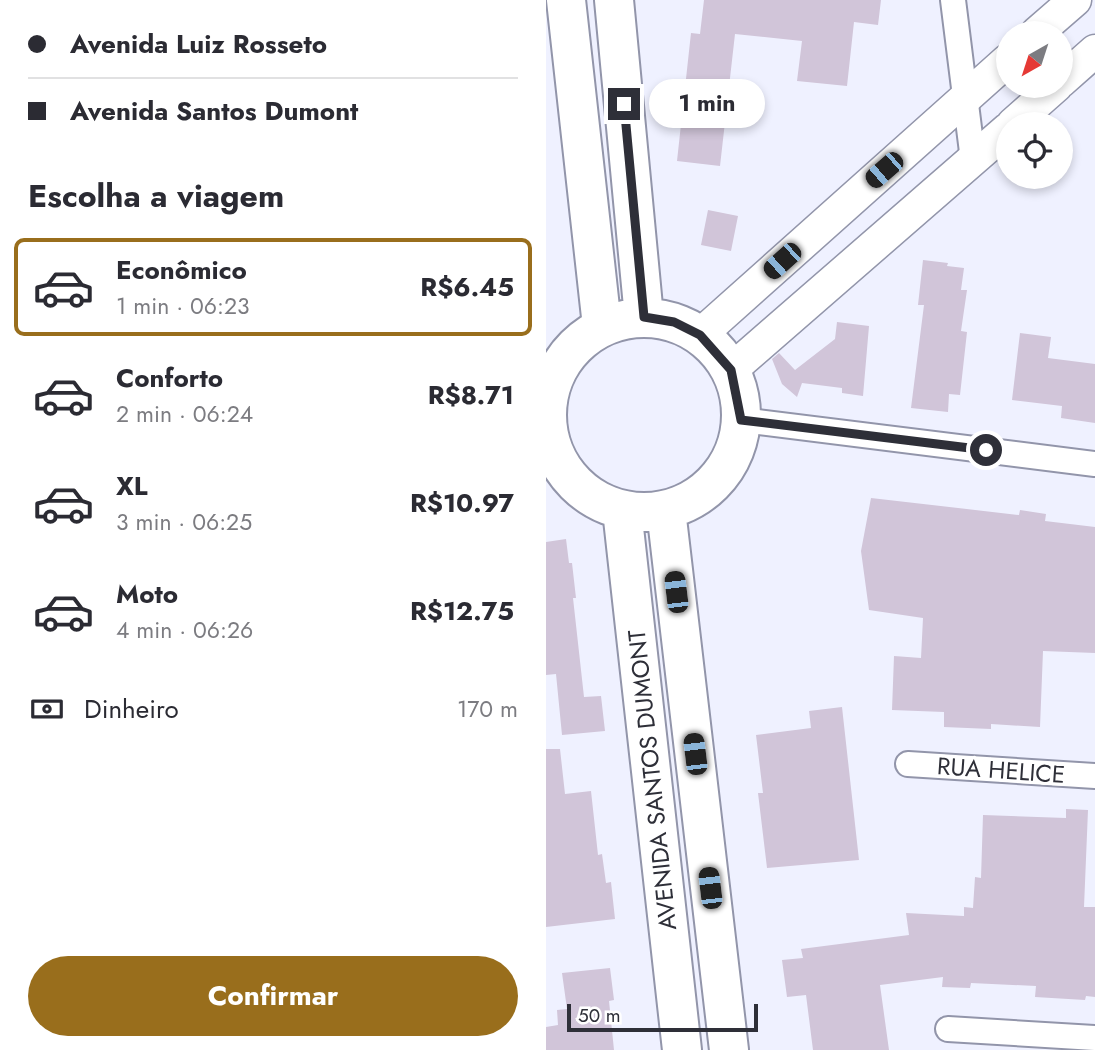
<!DOCTYPE html>
<html lang="pt">
<meta charset="utf-8">
<style>
body{margin:0;font-family:Jost,sans-serif;background:#f7f7f7;color:#2b2b33;height:100vh;display:flex;flex-direction:column;font-size:26px;white-space:nowrap}
*{box-sizing:border-box;margin:0}
p{font-size:23px;color:#7c7c81}
.icon{flex:none;width:38px;height:38px;fill:none;stroke:currentColor;stroke-width:2;stroke-linecap:round;stroke-linejoin:round}
.map{position:relative;flex:1;overflow:hidden}
.sheet{display:flex;flex-direction:column;background:#fff;width:546px}
.sheet>*{flex:none}
.hud{display:grid;align-content:center;height:154px;padding:0 28px;background:#fff}
.needle{width:46px;rotate:219deg}
.tools{position:absolute;left:450px;top:21px;display:grid;gap:14px}
.tools a{display:grid;place-items:center;width:77px;height:77px;border-radius:50%;background:#fff;box-shadow:0 4px 10px #0003;font-size:35px}
.scale{position:absolute;left:21px;bottom:18px;width:191px;box-sizing:border-box;padding-left:7px;border:4px solid #2e2f38;border-top:0;font-size:19px;line-height:24px;white-space:nowrap;color:#2e2f38;-webkit-text-stroke:5px #fff;paint-order:stroke}
.end{position:absolute;width:32px;height:32px;margin:-16px;border:9px solid #2e2f38;background:#fff;box-shadow:0 0 0 4px #fff}
.from{border-radius:50%}
.bubble{position:absolute;height:49px;border-radius:24px;background:#fff;box-shadow:0 4px 10px #0003;font-size:23px;font-weight:700;line-height:49px;text-align:center}
.car{position:absolute;width:21px;height:42px;margin:-21px -10px;border-radius:9px;box-shadow:0 0 5px 2px #0007;background:linear-gradient(#222 24%,#8ab4d8 0 40%,#222 0 76%,#8ab4d8 0 86%,#222 0)}
.hud b{display:flex;align-items:center;gap:24px;height:66px;font-size:26px}
.hud b+b{border-top:2px solid #e1e1e2}
.hud i{width:18px;height:18px;background:#2b2b33}
ul{padding:0;list-style:none}
li{display:flex;align-items:center;gap:21px;height:98px;margin:0 14px 10px;padding:0 14px;border:4px solid transparent;border-radius:10px}
li div{flex:1}
li b{display:block;font-size:26px}
li em{font-style:normal;font-weight:700}
li.selected{border-color:#996e1c}
li>.icon{width:63px;height:63px;stroke-width:1.5}
h2{padding:0 28px;font-size:32px;line-height:84px}
.pay{display:flex;align-items:center;gap:18px;height:77px;padding:0 28px;font-size:26px}
.pay p{margin-inline-start:auto}
.primary-button{display:flex;gap:14px;margin-top:auto;padding:14px 28px}
.primary-button a{flex:1;height:80px;border-radius:42px;background:#996e1c;color:#fff;font-size:28px;font-weight:700;line-height:80px;text-align:center}
main{display:flex;flex:1;min-height:0}
.map>svg:first-child{display:block}
.building{fill:#d1c5d9}
.lines{fill:none;stroke-linecap:round;stroke-linejoin:round}
.minor-casing{stroke:#9295aa;stroke-width:28}
.tertiary-casing{stroke:#9295aa;stroke-width:35}
.primary-casing{stroke:#9295aa;stroke-width:42}
.minor{stroke:#fff;stroke-width:24}
.tertiary{stroke:#fff;stroke-width:32}
.primary{stroke:#fff;stroke-width:38}
.route{stroke:#2e2f38;stroke-width:9}
.labels{text-anchor:middle;dominant-baseline:central;stroke-width:6;stroke-linejoin:round;paint-order:stroke}
.street-label{font-size:24px;fill:#2e2f38;stroke:#fff}
</style>
<main>
<section class="sheet">
<div class="hud">
<b><i class="from"></i>Avenida Luiz Rosseto</b>
<b><i></i>Avenida Santos Dumont</b>
</div>
<h2>Escolha a viagem</h2>
<ul>
<li class="selected"><svg class="icon" aria-label="car" viewBox="0 0 24 24"><path d="M5 17H2v-5l4-1 3-4h7l3 4 3 1v5h-3M9 17h6M6 11h13"/><circle cx="7" cy="17" r="2"/><circle cx="17" cy="17" r="2"/></svg><div><b>Econômico</b><p>1 min · 06:23</p></div><em>R$6.45</em></li>
<li><svg class="icon" aria-label="car" viewBox="0 0 24 24"><path d="M5 17H2v-5l4-1 3-4h7l3 4 3 1v5h-3M9 17h6M6 11h13"/><circle cx="7" cy="17" r="2"/><circle cx="17" cy="17" r="2"/></svg><div><b>Conforto</b><p>2 min · 06:24</p></div><em>R$8.71</em></li>
<li><svg class="icon" aria-label="car" viewBox="0 0 24 24"><path d="M5 17H2v-5l4-1 3-4h7l3 4 3 1v5h-3M9 17h6M6 11h13"/><circle cx="7" cy="17" r="2"/><circle cx="17" cy="17" r="2"/></svg><div><b>XL</b><p>3 min · 06:25</p></div><em>R$10.97</em></li>
<li><svg class="icon" aria-label="car" viewBox="0 0 24 24"><path d="M5 17H2v-5l4-1 3-4h7l3 4 3 1v5h-3M9 17h6M6 11h13"/><circle cx="7" cy="17" r="2"/><circle cx="17" cy="17" r="2"/></svg><div><b>Moto</b><p>4 min · 06:26</p></div><em>R$12.75</em></li>
</ul>
<div class="pay"><svg class="icon" aria-label="cash" viewBox="0 0 24 24"><path d="M3 7h18v10H3z"/><circle cx="12" cy="12" r="2"/></svg>Dinheiro<p>170 m</p></div>
<div class="primary-button"><a>Confirmar</a></div>
</section>
<div class="map">
<svg width="549" height="1050" viewBox="0 0 549 1050">
<rect width="100%" height="100%" fill="#eff1ff"/>
<path class="building" d="M158 0H335L332 25 308 22 301 86 251 81 256 41 189 34 174 166 131 161 145 33 154 34Z
M162 210 192 216 185 251 155 245Z
M377 260 402 263 401 266 418 268 415 290H421L415 331 421 332 414 395 403 394 402 412 365 408 378 305H372Z
M291 322 323 326 317 396 296 393V388L256 383 251 397 236 384 226 359 233 353 249 370 289 339Z
M474 333 505 337 502 358 549 364V423L515 418 516 406 466 400Z
M325 498 473 515 474 510 500 514 499 521 549 527V653L497 651 494 727 445 724V729L398 727V712L346 710 348 656 375 658 377 618 323 610 315 551Z
M20 539 23 563H26L30 598H27L38 697 55 696 59 731 16 735 10 674 0 675V542Z
M296 707 313 860 221 868 212 793H217L210 735 265 728 263 711Z
M0 749H14L19 794 45 791 52 855 56 854 60 883 65 882 69 919 0 927Z
M520 809 542 810 538 907H549V997L540 996 539 1000 489 997 490 986 425 983 424 988 396 987 397 977 334 985 343 1050H267L260 995 241 997 236 960 257 958 255 949 363 935 360 913 418 916V907L427 908 429 877 435 878 437 815 520 818Z
M64 968 68 1000 63 1001 68 1050H0V1027L12 1025 11 1010 21 1009 16 973Z"/>
<g class="lines">
<defs>
<path id="minor" d="M407 0 427 160
M0 402H1
M196 420 549 464
M362 764 549 776
M402 1029 549 1038"/>
<path id="tertiary" d="M491 33 529 0
M514 82 549 51
M467 124 510 86
M154 335 462 60
M185 370 462 129"/>
<path id="primary" d="M20 0 56 326
M68 0 98 317
M1 415a97 97 0 1 1 194 0a97 97 0 1 1-194 0Z
M76 510 136 1050
M120 510 183 1050"/>
</defs>
<use href="#minor" class="minor-casing"/>
<use href="#tertiary" class="tertiary-casing"/>
<use href="#primary" class="primary-casing"/>
<use href="#minor" class="minor"/>
<use href="#tertiary" class="tertiary"/>
<use href="#primary" class="primary"/>
</g>
<g class="lines">
<path class="route" d="M78 104 98 317 128 322 154 335 185 370 195 420 440 450"/>
</g>
<g class="labels">
<g class="street-label">
<text transform="translate(455 770) rotate(4)">RUA HELICE</text>
<text transform="translate(106 780) rotate(-96)">AVENIDA SANTOS DUMONT</text>
</g>
</g>
</svg>
<div class="tools">
<a><svg class="needle" viewBox="-14 -14 28 28"><path d="M0-13l5 13h-10z" fill="#e53935"/><path d="M0 13l5-13h-10z" fill="#7c7c81"/></svg></a>
<a><svg class="icon" aria-label="locate" viewBox="0 0 24 24"><circle cx="12" cy="12" r="6"/><path d="M12 2v4M12 18v4M2 12h4M18 12h4"/></svg></a>
</div>
<div class="scale">50 m</div>
<i class="end from" style="left:440px;top:450px"></i>
<i class="end" style="left:78px;top:104px"></i>
<div class="bubble" style="left:103px;top:79px;width:116px">1 min</div>
<i class="car" style="left:338px;top:170px;rotate:229deg"></i>
<i class="car" style="left:236px;top:261px;rotate:228deg"></i>
<i class="car" style="left:130px;top:592px;rotate:353deg"></i>
<i class="car" style="left:149px;top:754px;rotate:353deg"></i>
<i class="car" style="left:164px;top:888px;rotate:353deg"></i>
</div>
</main>
